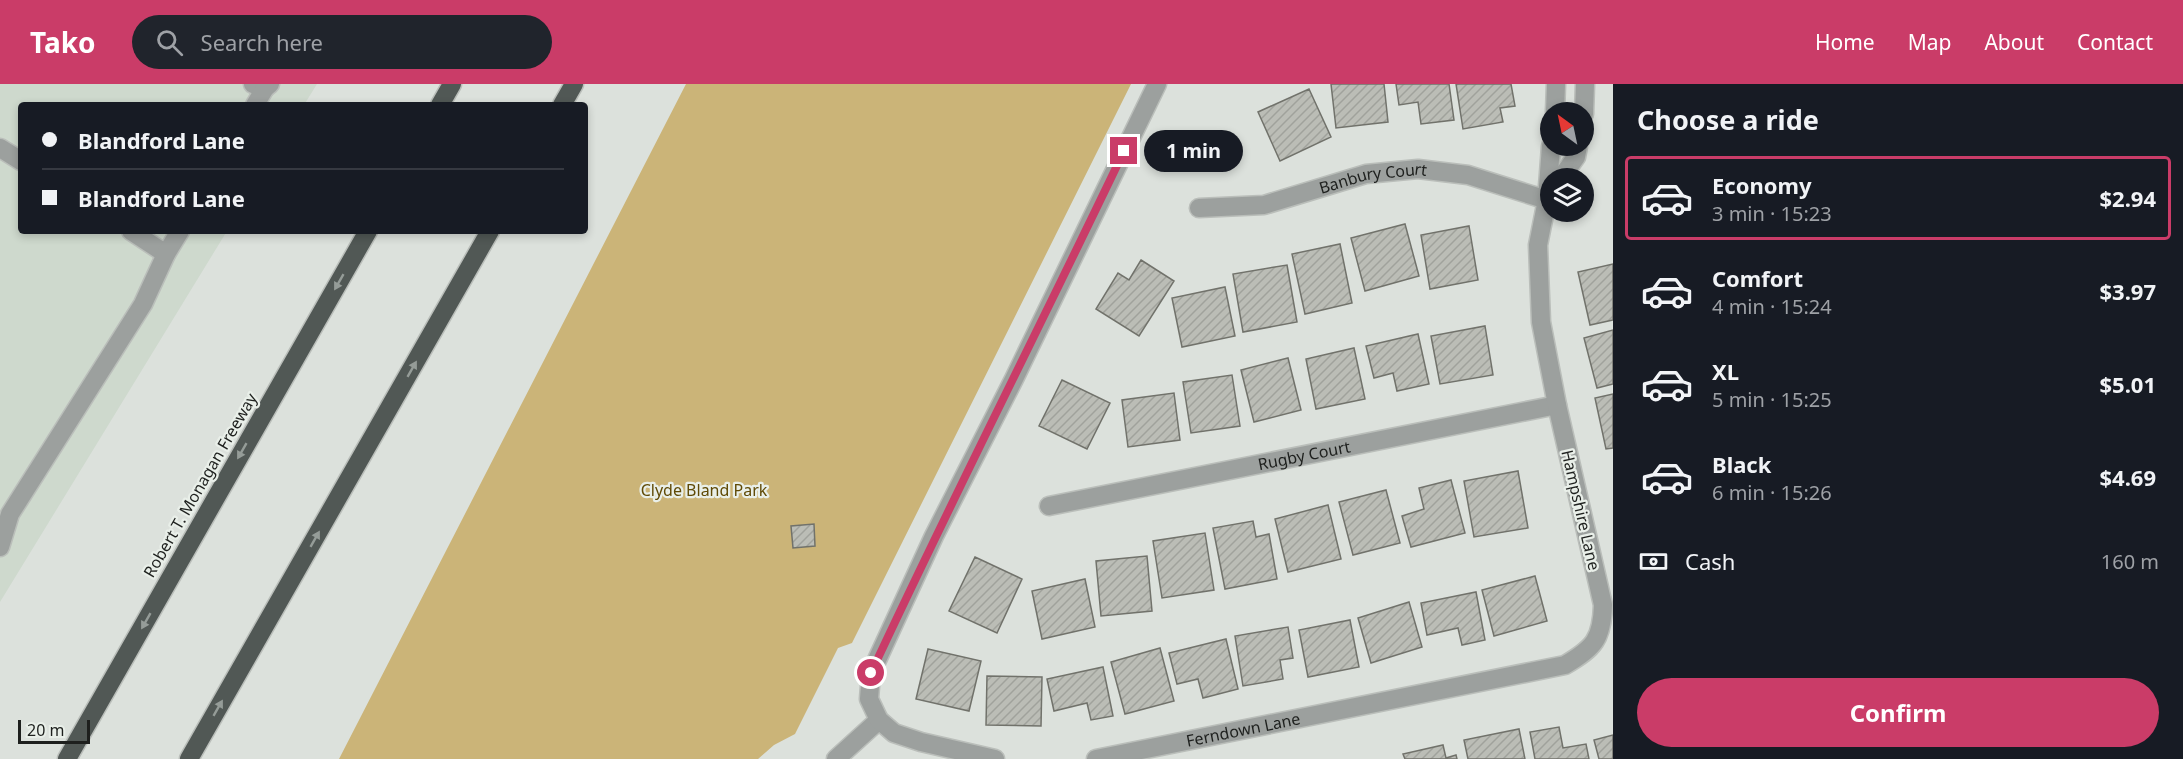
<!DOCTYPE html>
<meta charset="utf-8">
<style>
body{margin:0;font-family:"Noto Sans",sans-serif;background:#20242c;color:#f1f3f6;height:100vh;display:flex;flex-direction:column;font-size:22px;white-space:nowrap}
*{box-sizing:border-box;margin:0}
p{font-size:20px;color:#9ea1a6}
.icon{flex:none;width:33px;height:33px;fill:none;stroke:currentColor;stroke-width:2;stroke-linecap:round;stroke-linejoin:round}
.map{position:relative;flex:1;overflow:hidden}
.panel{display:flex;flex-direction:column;background:#171b24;width:570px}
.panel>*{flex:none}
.guide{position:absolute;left:18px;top:18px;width:570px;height:132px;border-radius:6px;box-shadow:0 3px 9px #0003;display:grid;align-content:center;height:132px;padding:0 24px;background:#171b24}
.needle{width:39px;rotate:327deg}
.controls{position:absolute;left:1540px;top:18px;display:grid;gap:12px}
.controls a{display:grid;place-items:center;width:54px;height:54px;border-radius:50%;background:#171b24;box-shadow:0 3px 9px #0003;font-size:30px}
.scale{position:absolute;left:18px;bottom:15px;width:72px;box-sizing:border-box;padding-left:6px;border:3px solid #1e201e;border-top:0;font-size:16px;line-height:21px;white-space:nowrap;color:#1e201e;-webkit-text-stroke:4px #e9efe9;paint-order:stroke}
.end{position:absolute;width:27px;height:27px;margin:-14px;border:8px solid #ca3c68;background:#fff;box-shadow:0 0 0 3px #fff}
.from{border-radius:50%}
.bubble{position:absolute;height:42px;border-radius:21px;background:#171b24;box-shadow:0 3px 9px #0003;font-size:20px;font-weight:700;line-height:42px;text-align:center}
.guide b{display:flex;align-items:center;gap:21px;height:57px;font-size:22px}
.guide b+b{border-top:2px solid #363941}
.guide i{width:15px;height:15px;background:#f1f3f6}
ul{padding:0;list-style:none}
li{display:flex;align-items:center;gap:18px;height:84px;margin:0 12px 9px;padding:0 12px;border:3px solid transparent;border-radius:6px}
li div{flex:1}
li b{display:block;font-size:22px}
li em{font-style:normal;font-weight:700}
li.selected{border-color:#ca3c68}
li>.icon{width:54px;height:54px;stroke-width:1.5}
h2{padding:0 24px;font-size:27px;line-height:72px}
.pay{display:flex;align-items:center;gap:15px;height:66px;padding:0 24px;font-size:22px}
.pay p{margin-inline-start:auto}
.cta{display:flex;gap:12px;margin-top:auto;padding:12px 24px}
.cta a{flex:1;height:69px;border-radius:36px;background:#ca3c68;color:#fff;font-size:24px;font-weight:700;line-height:69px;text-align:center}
header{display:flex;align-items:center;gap:36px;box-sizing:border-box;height:84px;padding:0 30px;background:#ca3c68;color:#fff}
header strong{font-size:28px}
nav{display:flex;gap:33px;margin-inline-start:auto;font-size:21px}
.search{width:420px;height:54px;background:#20242c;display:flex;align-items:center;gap:15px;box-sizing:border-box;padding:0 21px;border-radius:33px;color:#9ea1a6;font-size:22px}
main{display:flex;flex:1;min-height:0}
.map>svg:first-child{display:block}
.built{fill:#ced9cd}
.park{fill:#cbb478}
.building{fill:url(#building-hatch);stroke:#71726b;stroke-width:1.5}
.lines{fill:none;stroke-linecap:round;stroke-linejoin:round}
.minor-casing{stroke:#babeba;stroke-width:21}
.highway-casing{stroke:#babeba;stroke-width:21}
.minor{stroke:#9ca09e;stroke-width:18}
.highway{stroke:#515855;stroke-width:18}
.oneway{fill:#959c98}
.route{stroke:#ca3c68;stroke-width:8}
.labels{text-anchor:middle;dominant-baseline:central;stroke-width:4.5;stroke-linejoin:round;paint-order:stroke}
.street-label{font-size:16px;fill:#1e201e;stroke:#e9efe9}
.park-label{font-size:16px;fill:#604a06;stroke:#e9efe9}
</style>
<header>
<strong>Tako</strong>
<div class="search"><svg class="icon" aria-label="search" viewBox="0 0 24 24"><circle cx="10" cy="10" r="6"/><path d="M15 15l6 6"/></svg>Search here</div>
<nav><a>Home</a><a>Map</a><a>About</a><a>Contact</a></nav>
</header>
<main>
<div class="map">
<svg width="1613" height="675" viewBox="0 0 1613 675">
<defs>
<pattern id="building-hatch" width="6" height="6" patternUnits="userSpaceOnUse" patternTransform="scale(1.5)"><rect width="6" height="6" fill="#bbbdb6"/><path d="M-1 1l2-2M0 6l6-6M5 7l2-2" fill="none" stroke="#a0a29c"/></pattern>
</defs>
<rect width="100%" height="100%" fill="#dce1dc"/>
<path class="built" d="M0 0H317L304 21H21V147H227L0 518Z"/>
<path class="park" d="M686 0H1131L852 559 838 564 795 650 774 661 758 675H339Z"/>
<path class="building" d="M1331 0H1384L1388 38 1336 44Z
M1396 0H1449L1454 36 1421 40 1418 18 1399 21Z
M1456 0H1511L1515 22 1500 24 1503 38 1463 45Z
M1309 5 1331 53 1280 77 1258 28Z
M1405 140 1419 192 1365 207 1351 154Z
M1469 142 1478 196 1430 205 1421 151Z
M1340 160 1352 219 1305 230 1292 170Z
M1141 176 1174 197 1139 252 1096 225 1118 189 1129 196Z
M1613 180V236L1590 241 1578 188Z
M1287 181 1297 238 1243 248 1233 190Z
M1225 203 1235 252 1182 263 1172 214Z
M1485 242 1493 291 1440 300 1431 252Z
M1613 246V300L1597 304 1584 254Z
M1418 250 1429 300 1397 307 1393 289 1374 294 1366 262Z
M1354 264 1365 315 1316 325 1306 275Z
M1288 274 1301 326 1254 338 1241 286Z
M1232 291 1240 342 1191 349 1183 298Z
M1062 296 1110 319 1087 365 1039 342Z
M1174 309 1180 356 1128 363 1122 316Z
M1613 310V364L1606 365 1595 314Z
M1518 387 1528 444 1474 453 1464 397Z
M1451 396 1465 449 1411 463 1402 432 1424 425 1419 404Z
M1386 406 1400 459 1353 471 1339 418Z
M1328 421 1341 475 1288 488 1275 435Z
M1253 437 1256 453 1269 450 1277 495 1225 505 1213 444Z
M814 440 815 462 793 464 791 442Z
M1205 449 1214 506 1162 514 1153 457Z
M1147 472 1152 527 1101 532 1096 477Z
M975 473 1022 495 997 549 949 527Z
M1535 492 1547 537 1494 552 1482 506Z
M1085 495 1095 543 1042 555 1032 507Z
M1476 508 1485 556 1462 561 1458 544 1427 551 1421 519Z
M1409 518 1422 563 1371 579 1358 534Z
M1350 536 1359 583 1308 593 1299 546Z
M1288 543 1293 574 1280 576 1283 595 1243 602 1235 552Z
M1226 555 1238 605 1203 614 1198 595 1177 600 1169 569Z
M1160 564 1174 617 1125 630 1111 578Z
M928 565 981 577 969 627 916 615Z
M1103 583 1113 632 1091 636 1087 619 1054 627 1047 595Z
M987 592 1042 593 1041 642 986 641Z
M1559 643 1563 664 1586 660 1589 675H1535L1530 648Z
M1519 645 1525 675H1468L1464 656Z
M1613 651V675H1599L1594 656Z
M1443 661 1446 674 1456 671 1457 675H1405L1403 670Z"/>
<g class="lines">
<defs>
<g id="minor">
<path d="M253 0 265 4 270 0"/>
<path d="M255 21 265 4"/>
<path d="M1555 28 1556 0"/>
<path d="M1584 30 1585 0"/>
<path d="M0 64 21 77"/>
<path d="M1561 94 1576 73 1578 62"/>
<path id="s1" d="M1199 124 1264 121 1366 90 1418 85 1468 91 1547 116"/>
<path d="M131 147 166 170"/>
<path id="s2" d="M1049 422 1557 321"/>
<path d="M0 463 10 430 143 220 166 170 180 147"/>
<path d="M836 675 879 636"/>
<path d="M995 675 921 658 894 649 879 636 869 615 871 589 934 452 1014 295 1157 0"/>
<path id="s3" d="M1096 675 1565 581C1594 564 1602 555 1603 521L1557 321 1541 238 1538 161 1547 116 1551 62"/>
</g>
<path id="highway" d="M440 21 452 0
M562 21 574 0
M67 675 368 147
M189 675 490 147"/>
</defs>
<use href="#minor" class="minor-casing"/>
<use href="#highway" class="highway-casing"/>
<use href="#minor" class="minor"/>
<use href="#highway" class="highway"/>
</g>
<defs><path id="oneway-solid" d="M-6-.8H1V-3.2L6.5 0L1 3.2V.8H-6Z" transform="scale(1.5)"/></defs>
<g class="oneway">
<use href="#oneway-solid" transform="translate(339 198) rotate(120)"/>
<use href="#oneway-solid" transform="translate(412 285) rotate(-60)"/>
<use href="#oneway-solid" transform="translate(242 367) rotate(120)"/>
<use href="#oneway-solid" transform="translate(315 455) rotate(-60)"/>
<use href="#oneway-solid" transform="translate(146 537) rotate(120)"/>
<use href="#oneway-solid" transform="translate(218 624) rotate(-60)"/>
</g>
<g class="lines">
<path class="route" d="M871 589C953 413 1041 241 1124 67"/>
</g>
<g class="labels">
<g class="street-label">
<text stroke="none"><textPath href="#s1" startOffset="178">Banbury Court</textPath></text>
<text stroke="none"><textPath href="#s2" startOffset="260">Rugby Court</textPath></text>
<text transform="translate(200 401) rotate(-60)">Robert T. Monagan Freeway</text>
<text transform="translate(1581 426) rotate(77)">Hampshire Lane</text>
<text stroke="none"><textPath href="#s3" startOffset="150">Ferndown Lane</textPath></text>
</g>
<g class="park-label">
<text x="704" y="406">Clyde Bland Park</text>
</g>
</g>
</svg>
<div class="controls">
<a><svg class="needle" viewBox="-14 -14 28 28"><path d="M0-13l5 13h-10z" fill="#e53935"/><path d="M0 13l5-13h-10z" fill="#9ea1a6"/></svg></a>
<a><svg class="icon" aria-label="layers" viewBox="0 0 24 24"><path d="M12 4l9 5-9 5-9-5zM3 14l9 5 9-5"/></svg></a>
</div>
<div class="scale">20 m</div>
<i class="end from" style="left:871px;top:589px"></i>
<i class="end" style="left:1124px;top:67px"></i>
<div class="bubble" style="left:1144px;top:46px;width:99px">1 min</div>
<div class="guide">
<b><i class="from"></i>Blandford Lane</b>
<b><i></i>Blandford Lane</b>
</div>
</div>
<section class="panel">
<h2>Choose a ride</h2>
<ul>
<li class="selected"><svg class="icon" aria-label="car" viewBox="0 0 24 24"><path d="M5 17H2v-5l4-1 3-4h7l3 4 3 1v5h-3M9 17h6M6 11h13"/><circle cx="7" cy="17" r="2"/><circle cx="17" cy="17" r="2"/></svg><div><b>Economy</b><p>3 min · 15:23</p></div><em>$2.94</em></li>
<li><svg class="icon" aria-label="car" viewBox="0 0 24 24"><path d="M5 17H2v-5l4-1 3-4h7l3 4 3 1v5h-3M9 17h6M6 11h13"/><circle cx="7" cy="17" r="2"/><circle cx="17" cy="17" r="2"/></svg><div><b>Comfort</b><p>4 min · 15:24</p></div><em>$3.97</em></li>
<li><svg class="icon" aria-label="car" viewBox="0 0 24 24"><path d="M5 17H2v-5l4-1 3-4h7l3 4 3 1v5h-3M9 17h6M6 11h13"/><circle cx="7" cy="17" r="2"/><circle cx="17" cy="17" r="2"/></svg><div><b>XL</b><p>5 min · 15:25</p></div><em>$5.01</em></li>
<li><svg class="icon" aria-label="car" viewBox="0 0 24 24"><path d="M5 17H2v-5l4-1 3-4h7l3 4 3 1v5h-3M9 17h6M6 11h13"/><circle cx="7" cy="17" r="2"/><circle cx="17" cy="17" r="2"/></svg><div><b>Black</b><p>6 min · 15:26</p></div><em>$4.69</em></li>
</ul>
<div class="pay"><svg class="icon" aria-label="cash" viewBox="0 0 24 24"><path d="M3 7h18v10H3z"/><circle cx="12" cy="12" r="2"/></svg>Cash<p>160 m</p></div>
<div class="cta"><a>Confirm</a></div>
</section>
</main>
